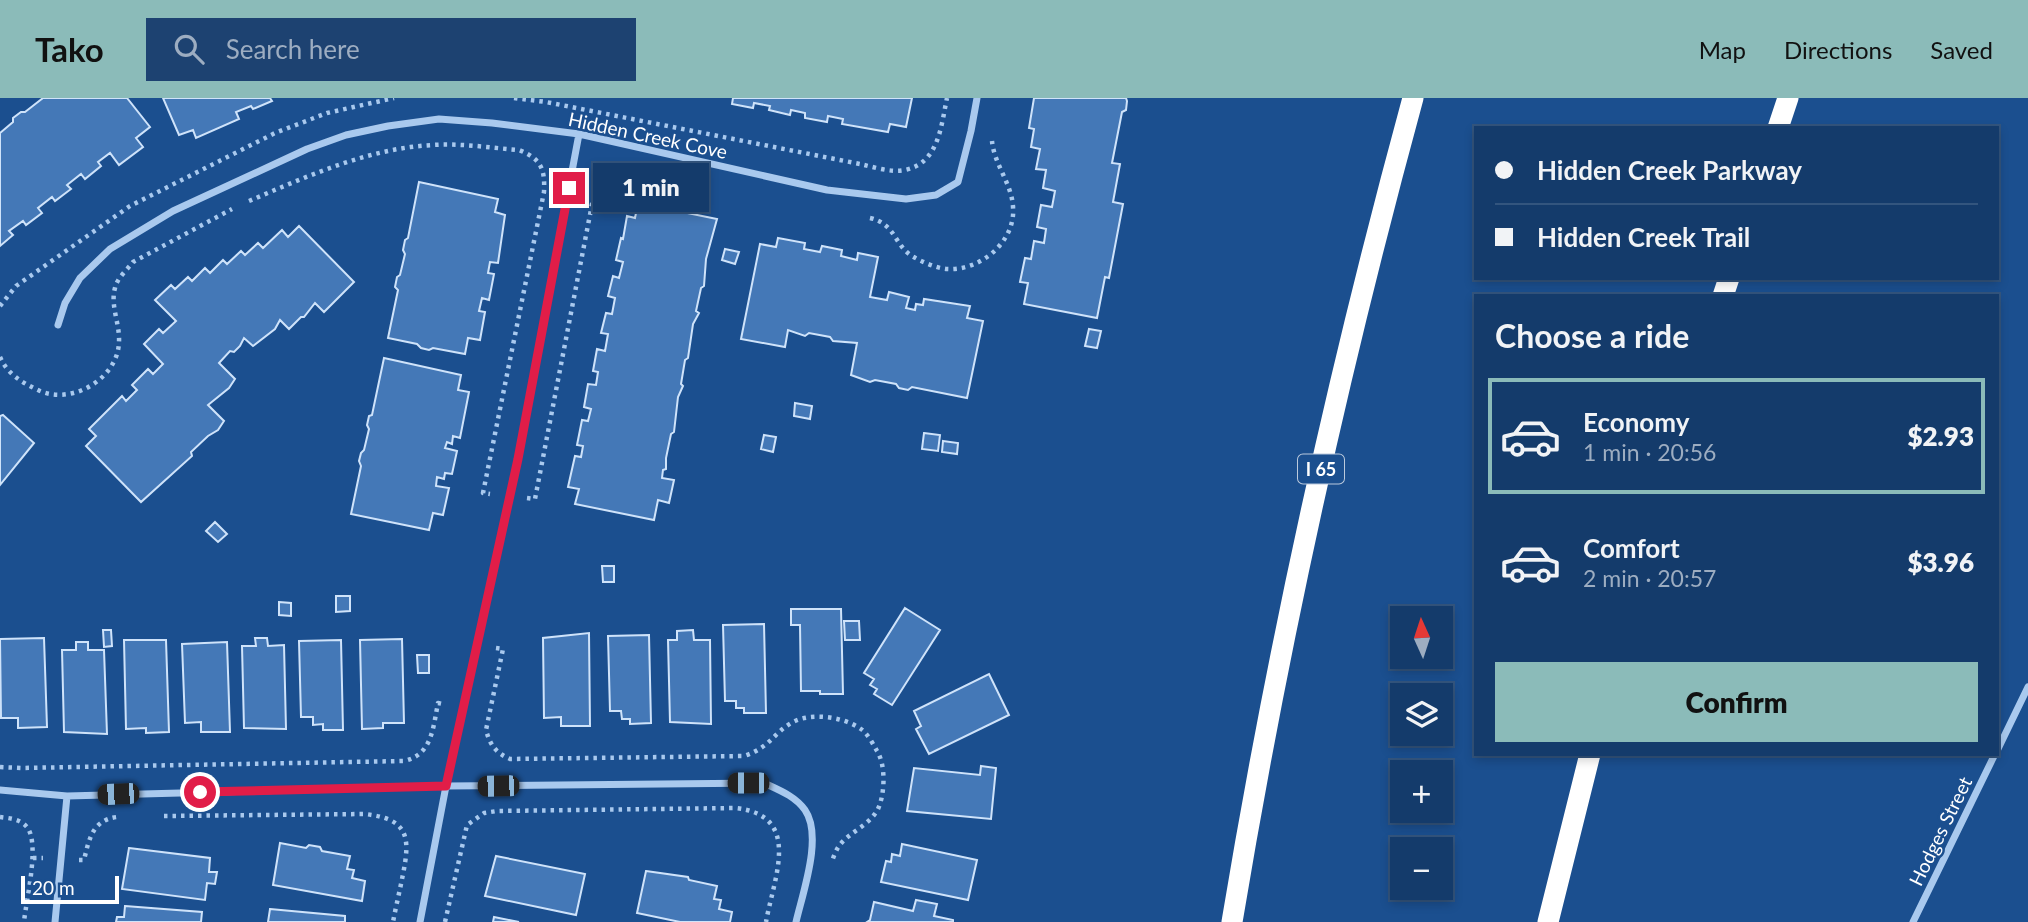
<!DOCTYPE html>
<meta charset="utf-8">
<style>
body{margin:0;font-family:Lato,sans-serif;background:#1d4271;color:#f1f3f6;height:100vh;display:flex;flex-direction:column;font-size:26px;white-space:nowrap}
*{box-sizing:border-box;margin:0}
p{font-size:23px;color:#9dadc1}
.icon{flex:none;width:38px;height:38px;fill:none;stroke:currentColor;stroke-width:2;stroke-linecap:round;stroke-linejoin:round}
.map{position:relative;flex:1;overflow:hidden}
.details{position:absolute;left:1474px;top:196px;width:525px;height:462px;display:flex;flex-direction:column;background:#143b6b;border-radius:0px;box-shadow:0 4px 10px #0003,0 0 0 2px #33557e}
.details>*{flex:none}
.banner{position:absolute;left:1474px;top:28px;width:525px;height:154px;border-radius:0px;box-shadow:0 4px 10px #0003,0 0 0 2px #33557e;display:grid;align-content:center;height:154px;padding:0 21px;background:#143b6b}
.needle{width:46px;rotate:357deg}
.controls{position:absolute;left:1390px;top:508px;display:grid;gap:14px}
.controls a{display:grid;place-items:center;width:63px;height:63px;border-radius:0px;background:#143b6b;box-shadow:0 4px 10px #0003,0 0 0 2px #33557e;font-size:35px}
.scale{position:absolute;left:21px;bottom:18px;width:98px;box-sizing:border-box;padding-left:7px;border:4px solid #fff;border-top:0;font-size:19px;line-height:24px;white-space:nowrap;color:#fff;-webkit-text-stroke:5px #1b4f8f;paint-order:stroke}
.end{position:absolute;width:32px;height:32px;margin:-16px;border:9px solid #e11d48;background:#fff;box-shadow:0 0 0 4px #fff}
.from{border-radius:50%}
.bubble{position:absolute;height:49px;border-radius:0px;background:#143b6b;box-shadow:0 4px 10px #0003,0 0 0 2px #33557e;font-size:23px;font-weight:800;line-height:49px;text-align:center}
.car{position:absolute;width:21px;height:42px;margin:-21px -10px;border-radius:9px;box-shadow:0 0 5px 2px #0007;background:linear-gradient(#222 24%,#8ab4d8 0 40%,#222 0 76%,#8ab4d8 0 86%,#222 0)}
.banner b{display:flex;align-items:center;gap:24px;height:66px;font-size:26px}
.banner b+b{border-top:2px solid #33557e}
.banner i{width:18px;height:18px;background:#f1f3f6}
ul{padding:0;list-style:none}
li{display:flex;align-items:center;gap:21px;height:116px;margin:0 14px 10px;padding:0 7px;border:4px solid transparent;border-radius:0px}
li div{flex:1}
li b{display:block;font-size:26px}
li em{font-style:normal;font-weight:800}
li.current{border-color:#8bbbb9}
li>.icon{width:63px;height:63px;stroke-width:1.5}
h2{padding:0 21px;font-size:32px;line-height:84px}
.cta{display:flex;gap:14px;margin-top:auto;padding:14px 21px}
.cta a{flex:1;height:80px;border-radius:0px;background:#8bbbb9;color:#111;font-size:28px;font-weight:800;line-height:80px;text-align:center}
header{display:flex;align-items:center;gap:42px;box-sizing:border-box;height:98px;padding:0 35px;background:#8bbbb9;color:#111}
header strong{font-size:33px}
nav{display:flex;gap:38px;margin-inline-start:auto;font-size:24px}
.search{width:490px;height:63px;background:#1d4271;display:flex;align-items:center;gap:18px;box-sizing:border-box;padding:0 24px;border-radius:0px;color:#9dadc1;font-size:26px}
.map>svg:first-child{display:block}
.building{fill:#4478b7;stroke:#cfe3fa;stroke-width:2}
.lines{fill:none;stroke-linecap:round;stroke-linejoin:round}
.path{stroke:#a9c9ee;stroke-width:4.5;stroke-dasharray:3.5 5;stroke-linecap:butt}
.street{stroke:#a9c9ee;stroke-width:7}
.highway{stroke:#fff;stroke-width:21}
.route{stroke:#e11d48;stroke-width:9}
.labels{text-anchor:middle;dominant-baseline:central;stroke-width:5;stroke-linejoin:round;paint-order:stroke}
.shield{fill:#1b4f8f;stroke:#bbcadd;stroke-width:2}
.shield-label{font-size:18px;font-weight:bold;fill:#fff}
.street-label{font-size:19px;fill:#fff;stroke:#1b4f8f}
</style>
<header>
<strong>Tako</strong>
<div class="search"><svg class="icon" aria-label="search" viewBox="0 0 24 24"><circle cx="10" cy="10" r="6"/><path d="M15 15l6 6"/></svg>Search here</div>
<nav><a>Map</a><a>Directions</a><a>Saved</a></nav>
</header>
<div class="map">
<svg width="2028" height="824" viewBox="0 0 2028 824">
<rect width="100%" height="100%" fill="#1b4f8f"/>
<path class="building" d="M43 0H127L150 29 136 40 143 49 119 67 110 55 98 64 101 68 85 81 81 76 67 87 71 91 55 103 52 99 38 110 42 115 26 127 23 123 9 133 13 137 0 148V35L13 24V20L21 14H25Z
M163 0H270L272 3 253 11 251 8 236 14 239 21 196 40 193 32 179 37Z
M733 0H912L906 29 890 26 888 34 842 26 843 21 828 18 827 24 805 20V15L791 12 790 17 769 12 770 8 754 5 753 10 732 6Z
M1034 0H1126L1127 3 1126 12 1122 14 1112 65 1120 66 1113 104 1123 106 1109 180 1105 179 1097 220 1024 206 1028 185 1020 184 1025 160 1031 161 1034 143 1044 145 1046 131 1037 129 1041 107 1052 109 1055 93 1043 90 1046 72 1036 71 1040 51 1031 49 1034 31 1029 30Z
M419 84 498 101 495 114 505 117 498 165 490 164 488 175 494 176 489 202 482 200 479 213 485 214 480 242 468 240 465 256 433 250 429 252 421 250 417 246 388 240 398 192 395 189 397 179 400 177 405 156 403 152 405 142 408 140Z
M638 105 717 121 706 161 704 188 701 190 696 213 699 215 693 226 688 260 685 262 681 286 683 288 678 299 674 334 671 336 666 360V371L663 372 662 380 674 382 669 405 658 402 654 422 575 406 579 391 568 389 575 358 581 359 583 348 577 347 582 322 588 323 591 311 584 309 588 286 596 287 598 274 593 273 597 251 605 253 608 236 601 235 606 215 612 216 615 200 608 198 613 178 619 180 623 164 616 162 621 140 623 141 627 118 635 120Z
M299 128 354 184 324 214 315 205 304 219H301L289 231 280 222 275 231 253 248 244 240 240 248 234 254 230 253 219 265 235 281 229 290 208 307 224 323 218 332 208 338 191 354 192 358 141 404 86 348 96 338 89 331 122 298 126 303 137 292 132 287 148 271 153 276 163 266 144 246 159 231 163 235 176 223 155 202 171 187 175 191 188 179 192 183 205 170 210 175 223 162 227 166 241 153 245 157 258 145 263 150 282 132 288 139Z
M778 140 805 145 804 151 820 154 822 148 842 152 841 158 857 162 858 155 878 159 870 199 887 202 889 194 909 199 906 210 915 212 916 206 923 207 924 201 970 208 967 220 983 223 967 300 912 289 908 292 899 290 896 286 875 282 870 284 851 277 857 245 833 243 830 239 809 235 805 238 788 232 785 249 741 241 760 146 776 149Z
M725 151 739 154 735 166 722 162Z
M1089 231 1101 233 1097 250 1085 248Z
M384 260 461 277 458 292 469 294 460 340 453 338 452 346 447 344 445 350 457 353 452 376 445 375 444 381 437 379 436 388 449 390 443 417 433 415 429 432 351 416 361 368 359 363 361 355 364 352 369 331 367 327 369 318 372 317Z
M795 305 812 308 810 321 794 318Z
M3 317 34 345 0 387V318Z
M924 335 940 337 938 353 922 351Z
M764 337 776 339 773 354 761 351Z
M943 343 958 345 957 356 942 354Z
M215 424 227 436 218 444 206 433Z
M602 468H614V484H603Z
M336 498H350V513L336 514Z
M279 504 291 505V518L279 517Z
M905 510 940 532 892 607 874 596 877 591 870 587 874 581 864 575Z
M791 511H841L843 596H820V593H801L800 527H791Z
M844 523H859L860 542H845Z
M764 526 766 615H744V610H736V603H725L723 527Z
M103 532H111L112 548 104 549Z
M693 532 694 542H710L711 626 670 624 668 542H677V533Z
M589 535 590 628H561V619L544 620 543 540Z
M649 537 651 625 630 626V621H622L621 613H610L608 538Z
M44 540 47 629 18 630V620H1L0 541Z
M255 540H267L268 548 284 547 286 631 244 630 242 548H256Z
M402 541 404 625H383V630L362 631 360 542Z
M124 542H166L169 634 146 635V630L126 631Z
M341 542 343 632H323V626L313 627V619H301L299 543Z
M76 544H88V552H104L107 636 64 634 62 552H76Z
M227 544 230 634H201V624L185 625 182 546Z
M417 557H429V575H418Z
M989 576 1009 617 929 656 916 631 921 628 914 613Z
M981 668 996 670 991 721 907 713 914 670 980 677Z
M280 745 306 750 309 747 320 749 322 753 350 758 347 771 354 772 352 780 365 783 362 803 273 787Z
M902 746 977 762 968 802 881 784 886 763 891 764 892 756 900 758Z
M129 750 210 760 209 774H217L215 786 207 785 205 802 122 791Z
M496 758 585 776 576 817 485 798Z
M646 773 688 779 689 782 717 788 714 801 721 802 719 811 732 814 730 824H680L637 815Z
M916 802 937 806 934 818 953 822V824H867L870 822 874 804 913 813Z
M125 808 202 814 201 824H116L117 819H124Z
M270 811 345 818V824H268Z
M494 819 519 824H493Z"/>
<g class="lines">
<path class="path" d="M514 0 546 4 860 66C874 69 891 75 905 72 939 65 941 28 947 0
M249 103C308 78 369 50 433 47 462 45 491 50 519 52 542 61 545 72 544 94L483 395 490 396
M870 120C896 126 894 147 912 158 922 164 936 170 947 171 981 173 1016 143 1013 109 1012 86 994 66 992 43
M0 208 16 188 130 108 275 35 327 15 394 0
M0 259C8 277 23 285 40 293 73 307 118 280 119 244 120 226 110 207 115 190 117 180 127 172 133 164L232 111
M527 400 535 401 594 96C614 60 650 77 683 83
M496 550 503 551 486 632C490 647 496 655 510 661L744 658C771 649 773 635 793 624 812 614 844 619 861 631 868 636 873 646 877 653 886 667 885 696 878 711 869 728 849 734 839 748 836 752 834 758 832 763
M0 669 21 670 404 663C432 657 433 630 438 605L443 606
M164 718 365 716C407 721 411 737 403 776 400 792 396 808 393 824
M0 719C8 720 20 721 26 728 41 743 26 802 24 824
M33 760H43
M79 762H84C89 742 92 722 117 719
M445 824 467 727 484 715 497 713 735 710C803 717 774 779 766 824"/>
<path class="street" d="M58 227 65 205 80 180 110 151 173 113 307 51 346 37 388 28 439 21 492 25 579 36 827 92 906 101 936 97 958 84 971 33 977 0
M1997 653 2028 589
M0 692 67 698 446 688 764 685C779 692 795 698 805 712 823 738 803 794 796 824
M55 824 67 698
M420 824 446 688 518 361 579 36
M1913 824 1995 656"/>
<path class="highway" d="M1778 30 1788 0
M1723 198 1729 180
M1232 824C1278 547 1339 271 1413 0
M1548 824 1590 656"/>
</g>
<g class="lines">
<path class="route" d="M200 694 446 688 518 361 569 90"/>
</g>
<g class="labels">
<rect class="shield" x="1298" y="356.5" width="46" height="29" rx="5"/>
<g class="shield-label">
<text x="1321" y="371">I 65</text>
</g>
<g class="street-label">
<text transform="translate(648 37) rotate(12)">Hidden Creek Cove</text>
<text transform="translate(1940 733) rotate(-64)">Hodges Street</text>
</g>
</g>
</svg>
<div class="controls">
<a><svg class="needle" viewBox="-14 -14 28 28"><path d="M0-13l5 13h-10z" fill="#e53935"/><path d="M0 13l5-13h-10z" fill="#9dadc1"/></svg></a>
<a><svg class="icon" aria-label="layers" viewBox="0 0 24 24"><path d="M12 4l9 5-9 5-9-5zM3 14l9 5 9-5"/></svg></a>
<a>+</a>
<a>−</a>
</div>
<div class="scale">20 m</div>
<i class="end from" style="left:200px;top:694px"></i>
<i class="end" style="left:569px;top:90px"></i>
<div class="bubble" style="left:593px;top:65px;width:116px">1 min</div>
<i class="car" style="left:748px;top:685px;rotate:270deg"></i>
<i class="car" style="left:498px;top:688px;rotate:269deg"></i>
<i class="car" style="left:118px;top:696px;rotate:268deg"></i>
<div class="banner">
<b><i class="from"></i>Hidden Creek Parkway</b>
<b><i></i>Hidden Creek Trail</b>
</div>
<section class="details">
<h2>Choose a ride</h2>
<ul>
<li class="current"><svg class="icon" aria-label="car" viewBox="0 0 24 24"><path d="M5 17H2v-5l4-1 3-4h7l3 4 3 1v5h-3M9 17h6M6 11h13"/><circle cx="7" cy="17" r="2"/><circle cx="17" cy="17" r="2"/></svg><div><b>Economy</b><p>1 min · 20:56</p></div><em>$2.93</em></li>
<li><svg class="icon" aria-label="car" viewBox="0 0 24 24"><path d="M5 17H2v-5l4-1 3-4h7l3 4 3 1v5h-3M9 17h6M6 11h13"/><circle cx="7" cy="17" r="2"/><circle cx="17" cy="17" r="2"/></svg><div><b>Comfort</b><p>2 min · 20:57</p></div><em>$3.96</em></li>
</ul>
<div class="cta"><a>Confirm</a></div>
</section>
</div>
